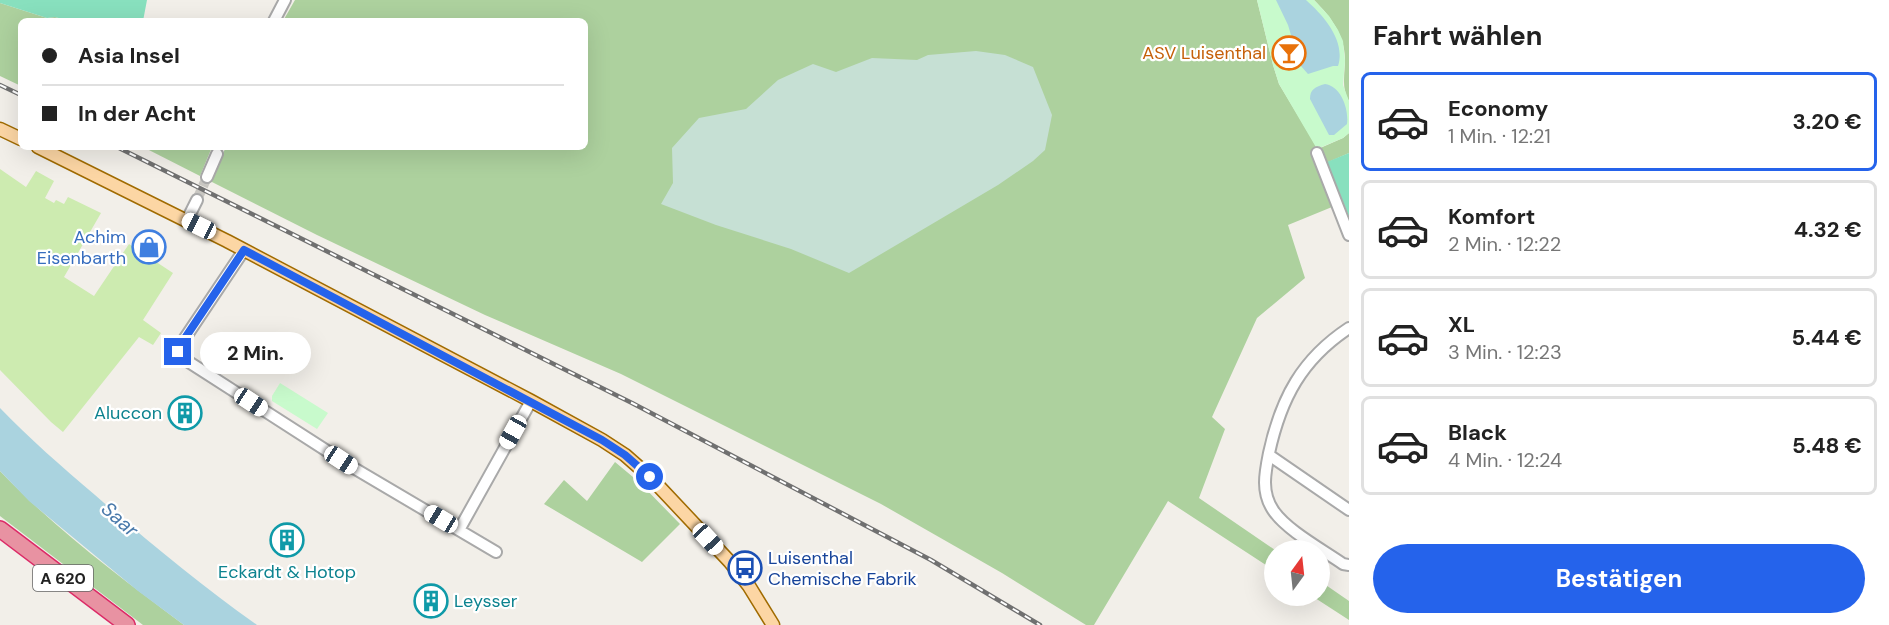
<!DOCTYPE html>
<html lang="de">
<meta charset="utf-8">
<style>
body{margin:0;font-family:"DM Sans",sans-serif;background:#f2f2f2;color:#222;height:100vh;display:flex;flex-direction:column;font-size:22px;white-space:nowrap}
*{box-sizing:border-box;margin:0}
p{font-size:20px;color:#767676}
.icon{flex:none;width:33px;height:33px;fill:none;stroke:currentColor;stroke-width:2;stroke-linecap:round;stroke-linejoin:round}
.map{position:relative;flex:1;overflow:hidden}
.panel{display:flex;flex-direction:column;background:#fff;width:540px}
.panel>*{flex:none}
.banner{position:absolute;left:18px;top:18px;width:570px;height:132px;border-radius:9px;box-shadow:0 6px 24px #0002;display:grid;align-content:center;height:132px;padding:0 24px;background:#fff}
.needle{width:39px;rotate:15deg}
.controls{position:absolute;left:1264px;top:540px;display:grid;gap:12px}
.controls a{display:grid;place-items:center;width:66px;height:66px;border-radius:50%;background:#fff;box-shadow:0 6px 24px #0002;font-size:30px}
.end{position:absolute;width:27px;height:27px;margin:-14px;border:8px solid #2563eb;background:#fff;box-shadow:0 0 0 3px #fff}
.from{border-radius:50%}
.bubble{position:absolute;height:42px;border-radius:21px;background:#fff;box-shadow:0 6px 24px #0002;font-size:20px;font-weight:700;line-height:42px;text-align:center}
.car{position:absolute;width:18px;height:36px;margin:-18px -9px;border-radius:8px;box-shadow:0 0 4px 2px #0007;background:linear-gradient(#fff 24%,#345 0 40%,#fff 0 76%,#345 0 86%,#fff 0)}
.banner b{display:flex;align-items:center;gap:21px;height:57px;font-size:22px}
.banner b+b{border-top:2px solid #e0e0e0}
.banner i{width:15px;height:15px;background:#222}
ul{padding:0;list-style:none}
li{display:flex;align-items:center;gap:18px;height:99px;margin:0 12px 9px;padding:0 12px;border:3px solid #e0e0e0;border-radius:9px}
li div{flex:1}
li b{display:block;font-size:22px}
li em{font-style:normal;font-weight:700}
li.current{border-color:#2563eb}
li>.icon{width:54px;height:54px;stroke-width:1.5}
h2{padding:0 24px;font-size:27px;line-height:72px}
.button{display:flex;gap:12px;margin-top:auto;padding:12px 24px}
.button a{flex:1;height:69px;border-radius:36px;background:#2563eb;color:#fff;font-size:24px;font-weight:700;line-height:69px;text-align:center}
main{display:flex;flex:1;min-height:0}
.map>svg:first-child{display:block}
.grass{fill:#cdebb0}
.forest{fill:#add19e}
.wetland{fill:#c6e0d4}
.park{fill:#c8facc}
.pitch{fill:#88e0be}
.water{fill:#aad3df}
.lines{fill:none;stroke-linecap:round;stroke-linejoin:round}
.minor-tunnel{stroke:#c8c6c1;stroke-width:10;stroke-dasharray:10 5;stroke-linecap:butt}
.minor-casing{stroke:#a9a9a9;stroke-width:14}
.major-casing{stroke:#a06b00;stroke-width:15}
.highway-casing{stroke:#dc2a67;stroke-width:18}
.minor{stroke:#fff;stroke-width:10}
.major{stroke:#fcd6a4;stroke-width:12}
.highway{stroke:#e892a2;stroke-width:15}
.rail-casing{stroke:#707070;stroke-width:4.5}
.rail{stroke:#fff;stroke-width:2;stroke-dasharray:7;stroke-linecap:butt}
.route{stroke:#2563eb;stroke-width:8}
.labels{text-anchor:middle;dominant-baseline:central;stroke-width:4.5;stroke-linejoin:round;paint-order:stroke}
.shield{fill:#fff;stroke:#646464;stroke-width:1.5}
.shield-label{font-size:16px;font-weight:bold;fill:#222}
.food-label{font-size:18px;fill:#c56008;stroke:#fff;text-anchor:end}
.shop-label{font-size:18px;fill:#366cbe;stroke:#fff;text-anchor:end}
.culture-label{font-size:18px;fill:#0d838f;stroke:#fff;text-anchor:end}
.transit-label{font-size:18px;fill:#164399;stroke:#fff;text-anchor:start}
.water-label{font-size:20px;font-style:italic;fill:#4a7aab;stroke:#fff}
</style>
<main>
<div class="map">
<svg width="1349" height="625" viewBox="0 0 1349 625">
<rect width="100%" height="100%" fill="#f2efe9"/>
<path class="grass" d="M0 169 26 187 36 171 54 181 45 198 54 203 56 200 64 204 68 197 101 213 64 277 94 296 129 244 173 273 143 320 161 333 153 345 139 337 63 432 51 422 0 370Z"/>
<path class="forest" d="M295 0H1257L1273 65 1279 84 1318 149 1343 138 1349 133V153L1317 167 1332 207 1288 225 1305 278 1257 318 1212 417 1225 429 1199 498 1275 550V571L1168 501 1094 625H1086L1002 573 881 504 621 374 485 315 317 235 210 181 226 147H585V21H283Z
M1314 0H1349V101C1341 87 1345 74 1345 59 1345 35 1330 16 1314 0Z
M0 3 47 18 55 17 69 21H21V86L0 76Z
M143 147H212L200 176Z
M615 462 639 482 680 524 642 562 544 504 564 480 587 501Z
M0 471C55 529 120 577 184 625H143L0 516Z
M1320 581 1349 601V620L1312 596H1320Z"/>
<path class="wetland" d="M976 51 1005 55 1033 67 1052 115 1045 150 1033 161 998 185 849 273 791 249 716 225 661 204 673 183 672 148 699 118 746 109 778 80 813 64 836 72 872 58 917 60 928 55Z"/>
<path class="park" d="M1257 0H1314L1329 16 1338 30 1343 41 1345 61 1343 85 1349 101V133L1343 138 1317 149 1279 84 1273 65Z
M280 383 328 413 317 429 272 401V396Z"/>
<path class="pitch" d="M0 0H147L143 21H69L55 17 47 18 0 3Z
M1349 153V217L1327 162Z"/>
<path class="water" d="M1276 0H1306C1324 16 1346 41 1338 66H1333L1308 74 1300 65 1288 25Z
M1325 84C1341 86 1349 109 1347 124L1334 135H1329L1310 99C1310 89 1315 87 1325 84Z
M0 408C30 439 62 467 95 495 147 541 201 585 257 625H184L138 591 29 501 0 471Z"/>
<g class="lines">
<path class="minor-tunnel" d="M197 200 207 177"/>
<defs>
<path id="minor" d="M274 21 285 0
M1317 153 1349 235
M207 177 217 154
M187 220 197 200
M244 250 179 347 178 352 181 357 352 467 496 552
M1349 328C1302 359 1281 398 1269 453 1265 473 1261 492 1273 510 1286 530 1323 550 1343 564L1349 565
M1269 455 1349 510
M459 530 531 401"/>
<path id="major" d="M0 129 21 139
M38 147 227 241 531 401 602 440 625 455 650 477 730 562 749 586 773 625"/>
<path id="highway" d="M0 529 127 625"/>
</defs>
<use href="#minor" class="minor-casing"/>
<use href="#major" class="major-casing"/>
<use href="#highway" class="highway-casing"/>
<use href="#minor" class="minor"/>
<use href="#major" class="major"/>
<use href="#highway" class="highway"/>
<defs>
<path id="rail" d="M0 85 21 95
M117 147 632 403 931 560 1040 625"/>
</defs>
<use href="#rail" class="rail-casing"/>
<use href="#rail" class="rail"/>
</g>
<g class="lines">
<path class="route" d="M178 352 179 347 244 250 602 440 625 455 650 477"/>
</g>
<defs>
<symbol id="bar-ring" viewBox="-11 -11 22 22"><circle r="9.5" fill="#fff" stroke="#e8710a" stroke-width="1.5"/><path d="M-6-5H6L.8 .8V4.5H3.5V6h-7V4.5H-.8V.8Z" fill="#e8710a"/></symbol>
<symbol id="shop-ring" viewBox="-11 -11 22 22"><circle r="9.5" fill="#fff" stroke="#3f7fe0" stroke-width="1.5"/><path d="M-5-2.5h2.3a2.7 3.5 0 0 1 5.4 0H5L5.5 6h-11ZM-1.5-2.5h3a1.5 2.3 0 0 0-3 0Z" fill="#3f7fe0"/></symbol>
<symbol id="building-ring" viewBox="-11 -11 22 22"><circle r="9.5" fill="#fff" stroke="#0f9aa8" stroke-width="1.5"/><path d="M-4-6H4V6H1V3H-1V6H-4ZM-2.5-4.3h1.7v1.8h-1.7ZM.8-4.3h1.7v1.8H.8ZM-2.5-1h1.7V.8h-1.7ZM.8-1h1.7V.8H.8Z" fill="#0f9aa8"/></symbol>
<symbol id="bus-ring" viewBox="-11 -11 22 22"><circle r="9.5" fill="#fff" stroke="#1a4fb4" stroke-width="1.5"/><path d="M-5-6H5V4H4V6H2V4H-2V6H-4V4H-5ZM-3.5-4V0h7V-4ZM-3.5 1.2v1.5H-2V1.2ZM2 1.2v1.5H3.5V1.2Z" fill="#1a4fb4"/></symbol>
</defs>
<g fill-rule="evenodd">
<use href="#bar-ring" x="1270" y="34" width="38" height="38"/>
<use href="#shop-ring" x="130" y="228" width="38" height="38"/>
<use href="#building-ring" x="166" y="394" width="38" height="38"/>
<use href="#building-ring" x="268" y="521" width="38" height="38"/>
<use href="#bus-ring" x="726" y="549" width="38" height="38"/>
<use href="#building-ring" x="412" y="582" width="38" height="38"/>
</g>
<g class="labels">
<rect class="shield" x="33" y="565" width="60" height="26" rx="4.5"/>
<g class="shield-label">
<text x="63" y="578">A 620</text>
</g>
<g class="food-label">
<text x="1266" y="53">ASV Luisenthal</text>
</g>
<g class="shop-label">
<text x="126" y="237">Achim<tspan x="126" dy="21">Eisenbarth</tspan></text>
</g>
<g class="culture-label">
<text x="162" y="413">Aluccon</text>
<text x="287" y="572" text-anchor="middle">Eckardt &amp; Hotop</text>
<text x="454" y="601" text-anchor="start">Leysser</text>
</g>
<g class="transit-label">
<text x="768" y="558">Luisenthal<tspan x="768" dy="21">Chemische Fabrik</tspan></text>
</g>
<g class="water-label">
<text transform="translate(120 519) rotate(41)">Saar</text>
</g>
</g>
</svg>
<div class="controls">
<a><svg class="needle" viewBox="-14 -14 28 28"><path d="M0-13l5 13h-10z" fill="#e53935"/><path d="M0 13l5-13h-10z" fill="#767676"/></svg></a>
</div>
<i class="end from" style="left:650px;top:477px"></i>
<i class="end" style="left:178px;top:352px"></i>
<div class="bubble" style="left:200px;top:332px;width:111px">2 Min.</div>
<i class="car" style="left:199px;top:226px;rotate:296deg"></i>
<i class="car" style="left:251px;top:402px;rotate:123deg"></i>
<i class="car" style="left:513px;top:432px;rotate:209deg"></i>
<i class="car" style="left:341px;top:460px;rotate:123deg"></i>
<i class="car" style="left:441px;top:519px;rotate:301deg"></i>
<i class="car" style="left:708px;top:539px;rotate:137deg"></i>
<div class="banner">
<b><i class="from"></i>Asia Insel</b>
<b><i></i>In der Acht</b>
</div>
</div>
<section class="panel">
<h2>Fahrt wählen</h2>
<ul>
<li class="current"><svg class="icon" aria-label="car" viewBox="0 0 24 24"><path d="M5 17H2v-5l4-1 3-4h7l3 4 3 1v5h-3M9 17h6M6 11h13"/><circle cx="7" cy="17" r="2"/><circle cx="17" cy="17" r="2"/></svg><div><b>Economy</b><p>1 Min. · 12:21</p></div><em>3.20 €</em></li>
<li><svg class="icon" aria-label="car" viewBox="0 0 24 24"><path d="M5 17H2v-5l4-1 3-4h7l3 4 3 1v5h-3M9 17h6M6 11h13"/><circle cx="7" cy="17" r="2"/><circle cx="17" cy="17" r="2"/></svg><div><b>Komfort</b><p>2 Min. · 12:22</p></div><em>4.32 €</em></li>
<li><svg class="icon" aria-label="car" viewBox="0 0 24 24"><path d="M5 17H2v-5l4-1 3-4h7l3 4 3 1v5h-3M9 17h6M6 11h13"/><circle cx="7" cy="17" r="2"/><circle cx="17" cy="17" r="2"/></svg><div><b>XL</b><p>3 Min. · 12:23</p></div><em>5.44 €</em></li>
<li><svg class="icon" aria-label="car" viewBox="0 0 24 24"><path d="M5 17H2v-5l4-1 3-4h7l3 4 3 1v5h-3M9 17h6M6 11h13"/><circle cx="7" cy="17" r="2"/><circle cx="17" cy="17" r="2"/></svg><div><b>Black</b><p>4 Min. · 12:24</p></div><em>5.48 €</em></li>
</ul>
<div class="button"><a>Bestätigen</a></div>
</section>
</main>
